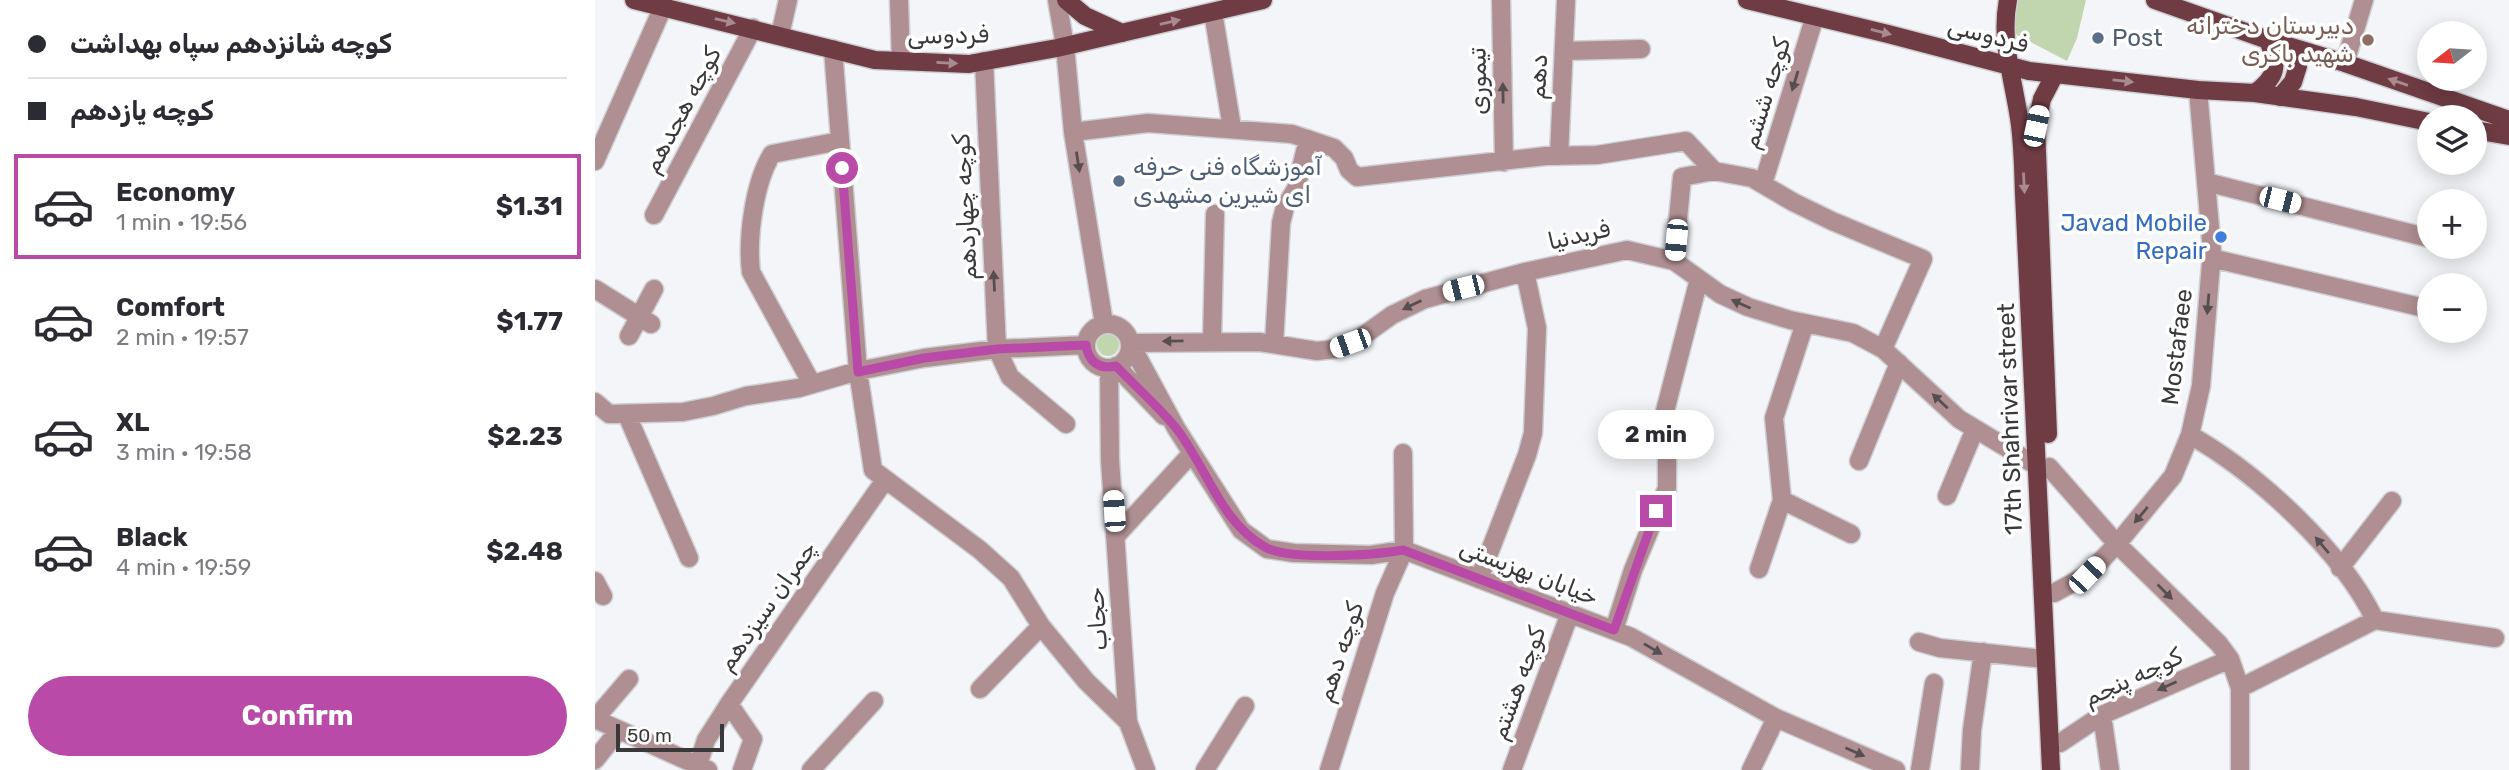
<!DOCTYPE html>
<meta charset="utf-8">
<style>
body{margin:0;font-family:Rubik,Vazirmatn,sans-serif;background:#f7f7f7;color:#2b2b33;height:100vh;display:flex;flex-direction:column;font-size:26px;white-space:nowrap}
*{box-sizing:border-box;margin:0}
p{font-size:23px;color:#7c7c81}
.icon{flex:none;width:38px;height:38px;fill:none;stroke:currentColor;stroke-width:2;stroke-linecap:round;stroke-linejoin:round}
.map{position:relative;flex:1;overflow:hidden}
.details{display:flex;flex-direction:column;background:#fff;width:595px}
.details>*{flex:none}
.guide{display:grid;align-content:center;height:154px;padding:0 28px;background:#fff}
.needle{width:46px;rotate:253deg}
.fabs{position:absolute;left:1822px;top:21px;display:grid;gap:14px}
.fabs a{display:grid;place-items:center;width:70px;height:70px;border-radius:50%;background:#fff;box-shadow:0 4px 18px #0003;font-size:35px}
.scale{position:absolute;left:21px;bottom:18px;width:108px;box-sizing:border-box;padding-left:7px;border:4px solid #39393b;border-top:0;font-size:19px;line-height:24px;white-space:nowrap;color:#39393b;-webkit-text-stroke:5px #fff;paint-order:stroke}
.end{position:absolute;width:32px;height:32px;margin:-16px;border:9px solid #b94aa7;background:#fff;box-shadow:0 0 0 4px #fff}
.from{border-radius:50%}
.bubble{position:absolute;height:49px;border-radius:24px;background:#fff;box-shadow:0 4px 18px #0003;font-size:23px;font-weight:700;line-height:49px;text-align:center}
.car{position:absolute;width:21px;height:42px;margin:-21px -10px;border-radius:9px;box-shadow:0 0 5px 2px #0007;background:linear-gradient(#fff 24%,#345 0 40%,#fff 0 76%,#345 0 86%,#fff 0)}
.guide b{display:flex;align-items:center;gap:24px;height:66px;font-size:26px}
.guide b+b{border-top:2px solid #e1e1e2}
.guide i{width:18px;height:18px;background:#2b2b33}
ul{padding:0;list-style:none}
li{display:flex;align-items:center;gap:21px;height:105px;margin:0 14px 10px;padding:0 14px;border:4px solid transparent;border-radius:0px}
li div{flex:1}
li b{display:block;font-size:26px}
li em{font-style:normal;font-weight:700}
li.active{border-color:#b94aa7}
li>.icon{width:63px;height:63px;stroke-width:1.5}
.cta{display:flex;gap:14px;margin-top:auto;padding:14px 28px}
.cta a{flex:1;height:80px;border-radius:42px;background:#b94aa7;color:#fff;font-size:28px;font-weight:700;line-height:80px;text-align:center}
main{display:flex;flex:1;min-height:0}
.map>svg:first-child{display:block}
.green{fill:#c1d5af}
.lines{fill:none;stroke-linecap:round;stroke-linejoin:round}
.minor-casing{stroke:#cecfd2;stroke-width:21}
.major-casing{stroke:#cecfd2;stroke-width:21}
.minor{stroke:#af8f92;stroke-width:18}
.major{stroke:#703c44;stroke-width:18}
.oneway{fill:#a98a8f}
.oneway2{fill:#564e51}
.route{stroke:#b94aa7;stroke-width:9}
.service-dot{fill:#5c6f8a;stroke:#fff;stroke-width:2.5}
.education-dot{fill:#8d6e63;stroke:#fff;stroke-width:2.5}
.shop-dot{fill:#3f7fe0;stroke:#fff;stroke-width:2.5}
.labels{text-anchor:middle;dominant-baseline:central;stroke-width:7;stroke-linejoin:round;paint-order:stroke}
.education-label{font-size:24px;fill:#785e54;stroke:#fff;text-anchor:end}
.street-label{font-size:24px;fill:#39393b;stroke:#fff}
.service-label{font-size:24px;fill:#4e5e75;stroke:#fff;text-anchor:start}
.shop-label{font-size:24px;fill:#366cbe;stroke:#fff;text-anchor:end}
</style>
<main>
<section class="details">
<div class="guide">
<b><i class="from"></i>کوچه شانزدهم سپاه بهداشت</b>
<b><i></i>کوچه یازدهم</b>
</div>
<ul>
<li class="active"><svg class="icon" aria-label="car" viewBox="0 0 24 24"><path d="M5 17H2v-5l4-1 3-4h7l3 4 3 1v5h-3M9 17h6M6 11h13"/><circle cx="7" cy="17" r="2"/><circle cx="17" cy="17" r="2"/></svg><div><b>Economy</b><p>1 min · 19:56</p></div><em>$1.31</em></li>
<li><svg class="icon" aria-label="car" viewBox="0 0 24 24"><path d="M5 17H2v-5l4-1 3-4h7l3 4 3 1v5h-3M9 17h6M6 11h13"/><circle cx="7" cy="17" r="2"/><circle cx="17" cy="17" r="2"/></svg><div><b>Comfort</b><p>2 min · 19:57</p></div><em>$1.77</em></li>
<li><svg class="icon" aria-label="car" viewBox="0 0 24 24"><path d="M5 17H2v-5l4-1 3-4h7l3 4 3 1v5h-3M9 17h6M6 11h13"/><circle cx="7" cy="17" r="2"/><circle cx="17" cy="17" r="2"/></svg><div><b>XL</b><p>3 min · 19:58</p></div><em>$2.23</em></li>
<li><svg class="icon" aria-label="car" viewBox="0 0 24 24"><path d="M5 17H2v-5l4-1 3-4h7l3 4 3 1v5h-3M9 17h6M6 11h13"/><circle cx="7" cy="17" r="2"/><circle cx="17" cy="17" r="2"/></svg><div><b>Black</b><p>4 min · 19:59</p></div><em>$2.48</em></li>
</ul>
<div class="cta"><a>Confirm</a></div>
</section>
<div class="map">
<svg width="1914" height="770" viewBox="0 0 1914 770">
<rect width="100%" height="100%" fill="#f3f5f8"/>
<path class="green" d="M1423 0H1491L1482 38 1472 61 1422 35C1415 25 1418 11 1423 0Z
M502 345a11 11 0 1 1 22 0a11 11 0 1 1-22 0Z"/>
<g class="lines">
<defs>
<path id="minor" d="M304 0 306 61
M462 0 470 46 478 132 509 324
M906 0 909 162
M618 12 637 128
M185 35 193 0
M238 49 263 371 278 470 385 550 416 578 446 626 491 681 533 722
M969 51 1046 49
M389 61 402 349 415 377 471 424
M1750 63 1769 0
M478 132 553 123 697 134 739 148 749 158 754 170 762 177 951 156 1002 155 1091 141 1119 171 1157 178 1198 202 1237 221 1328 259 1288 349
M964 156 971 0
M0 161 68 7
M1611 182 1834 238
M1168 184 1220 16
M59 215 158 28
M1616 258 1834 309
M1079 261 1087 177 1119 171
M0 289 56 324
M491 346a22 22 0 1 1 44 0a22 22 0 1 1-44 0Z
M34 336 59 289
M617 342 620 214
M679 344 686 223 690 207 701 189 713 139
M521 366 569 416
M514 368 515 460 533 722 551 770
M217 384 156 272C152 238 159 183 177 154L245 141
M0 402 14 414 88 412 118 406 151 396 204 388 263 371 329 358 402 349 491 345
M32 415 94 558
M1595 435C1662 473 1747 551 1780 620
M1264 461 1304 363
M1454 467 1522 544 1624 644 1635 659 1645 688V770
M1352 496 1380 429
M1187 500 1256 534
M520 537 597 453
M1745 568 1797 501
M1164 569 1187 500 1179 418 1210 323
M884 579 932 455 938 433 942 328 930 272
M0 581 8 596
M1459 593 1492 575 1522 544 1578 476 1595 435 1606 386 1617 251 1603 90
M1019 630 1038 570 1072 488V446L1068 419 1104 279
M1324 642 1345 648 1449 659
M1645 688 1780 620 1900 638
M385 689 446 626
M134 704 158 739 147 770
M1507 715 1515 770
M0 719 113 770
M0 719 34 679
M1465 743 1507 715 1635 659
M0 760 24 730
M103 765 111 740 134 704 290 480
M216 770 279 701
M610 770 650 706
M734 770 790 593 809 550 808 453
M917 770 975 613
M1156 770 1181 718
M1301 770 1181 718 1036 637 809 550 776 555 699 553 672 549 646 530 581 428 535 343 664 342 722 351 740 349 765 338 797 315 830 299 930 272 1032 250 1079 261 1125 294 1153 307 1195 320 1258 333 1288 349 1364 419 1442 466
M1325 770 1339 683
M1375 770 1377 730 1388 652"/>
<path id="major" d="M39 0 280 60 374 64 462 48 668 0
M471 0 490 16 527 33
M1152 0 1293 34 1434 71 1603 90 1660 93 1761 107 1834 122
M1413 0C1405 40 1418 78 1424 118 1428 143 1428 169 1429 194L1456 770
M1560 0 1673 40 1750 63 1914 120
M1660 93C1683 76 1683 66 1673 40
M1685 97 1698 82 1703 66 1692 46
M1880 130 1914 136
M1453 434 1441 126 1447 99 1460 74"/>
</defs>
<use href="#minor" class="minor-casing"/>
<use href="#major" class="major-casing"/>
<use href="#minor" class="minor"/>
<use href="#major" class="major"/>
</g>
<defs><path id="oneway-solid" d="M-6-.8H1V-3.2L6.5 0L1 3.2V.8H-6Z" transform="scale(1.75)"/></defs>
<g class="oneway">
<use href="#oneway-solid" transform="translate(130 21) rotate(13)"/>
<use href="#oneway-solid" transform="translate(575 22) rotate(-13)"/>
<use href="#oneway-solid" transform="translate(1286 32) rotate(14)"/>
<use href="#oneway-solid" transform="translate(352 63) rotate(3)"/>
<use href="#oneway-solid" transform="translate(1528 81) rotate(6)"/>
<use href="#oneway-solid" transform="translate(1803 82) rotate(-161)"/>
<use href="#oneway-solid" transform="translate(1429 183) rotate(87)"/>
</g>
<g class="oneway2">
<use href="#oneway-solid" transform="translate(1200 81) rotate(107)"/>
<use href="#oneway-solid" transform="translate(908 93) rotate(-91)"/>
<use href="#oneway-solid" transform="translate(483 162) rotate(81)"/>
<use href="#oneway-solid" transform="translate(399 281) rotate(-93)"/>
<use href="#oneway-solid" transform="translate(1146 304) rotate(-156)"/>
<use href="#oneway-solid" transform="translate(1613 304) rotate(95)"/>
<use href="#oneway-solid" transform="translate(817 305) rotate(154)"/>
<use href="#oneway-solid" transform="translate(578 341) rotate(179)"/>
<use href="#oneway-solid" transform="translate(1345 401) rotate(-137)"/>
<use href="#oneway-solid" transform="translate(1546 515) rotate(130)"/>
<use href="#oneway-solid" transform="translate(1727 545) rotate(-130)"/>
<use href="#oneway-solid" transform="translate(1570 592) rotate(45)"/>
<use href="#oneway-solid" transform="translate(1058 649) rotate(30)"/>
<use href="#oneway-solid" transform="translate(1572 686) rotate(156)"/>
<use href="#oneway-solid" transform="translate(1260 752) rotate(24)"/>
</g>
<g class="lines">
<path class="route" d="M247 168 263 372 329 358 402 349 491 345C493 361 504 370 521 366 541 387 563 406 581 428 611 466 626 523 670 547 694 561 780 555 808 550L1019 630 1061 511"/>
</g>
<g class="service-dot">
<circle cx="1503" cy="38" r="7"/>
<circle cx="524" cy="181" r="7"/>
</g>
<circle class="education-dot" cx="1773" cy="40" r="7"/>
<circle class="shop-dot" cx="1626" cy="237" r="7"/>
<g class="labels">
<g class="education-label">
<text x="1759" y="26">دبیرستان دخترانه<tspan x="1759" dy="28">شهید باکری</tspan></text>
</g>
<g class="street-label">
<text transform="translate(353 35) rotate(-1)">فردوسی</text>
<text transform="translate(1393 35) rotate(14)">فردوسی</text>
<text transform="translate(943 77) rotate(-87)">دهم</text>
<text transform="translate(883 81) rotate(-91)">تیموری</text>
<text transform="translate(1171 93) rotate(-73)">کوچه ششم</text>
<text transform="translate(87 110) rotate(-62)">کوچه هجدهم</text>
<text transform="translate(370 207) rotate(-93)">کوچه چهاردهم</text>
<text transform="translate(984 235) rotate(-13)">فریدنیا</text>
<text transform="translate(1582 347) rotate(-83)">Mostafaee</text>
<text transform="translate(1415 419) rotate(-92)">17th Shahrivar street</text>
<text transform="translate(934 572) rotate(21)">خیابان بهزیستی</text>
<text transform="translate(172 606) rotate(-55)">چمران سیزدهم</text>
<text transform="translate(502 619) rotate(-94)">حجاب</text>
<text transform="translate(745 652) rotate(-72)">کوچه دهم</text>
<text transform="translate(1538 677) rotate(-25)">کوچه پنجم</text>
<text transform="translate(923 683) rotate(-70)">کوچه هشتم</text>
</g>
<g class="service-label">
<text x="1517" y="38">Post</text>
<text x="538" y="167">آموزشگاه فنی حرفه<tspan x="538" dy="28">ای شیرین مشهدی</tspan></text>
</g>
<g class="shop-label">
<text x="1612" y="223">Javad Mobile<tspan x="1612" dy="28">Repair</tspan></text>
</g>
</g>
</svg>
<div class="fabs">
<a><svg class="needle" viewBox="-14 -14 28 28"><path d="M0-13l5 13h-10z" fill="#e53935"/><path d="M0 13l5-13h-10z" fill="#7c7c81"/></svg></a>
<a><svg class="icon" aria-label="layers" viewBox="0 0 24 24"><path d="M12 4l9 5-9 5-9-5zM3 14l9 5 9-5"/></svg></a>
<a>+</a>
<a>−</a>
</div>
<div class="scale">50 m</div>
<i class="end from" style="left:247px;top:168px"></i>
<i class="end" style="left:1061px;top:511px"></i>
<div class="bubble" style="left:1003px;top:410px;width:116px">2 min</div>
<i class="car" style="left:1441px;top:126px;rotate:12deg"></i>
<i class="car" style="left:1685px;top:200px;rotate:104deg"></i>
<i class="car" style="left:1081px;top:240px;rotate:185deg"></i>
<i class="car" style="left:868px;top:288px;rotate:256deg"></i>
<i class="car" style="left:755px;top:343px;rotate:250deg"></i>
<i class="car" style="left:519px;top:511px;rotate:356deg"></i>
<i class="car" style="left:1492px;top:575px;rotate:44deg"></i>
</div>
</main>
